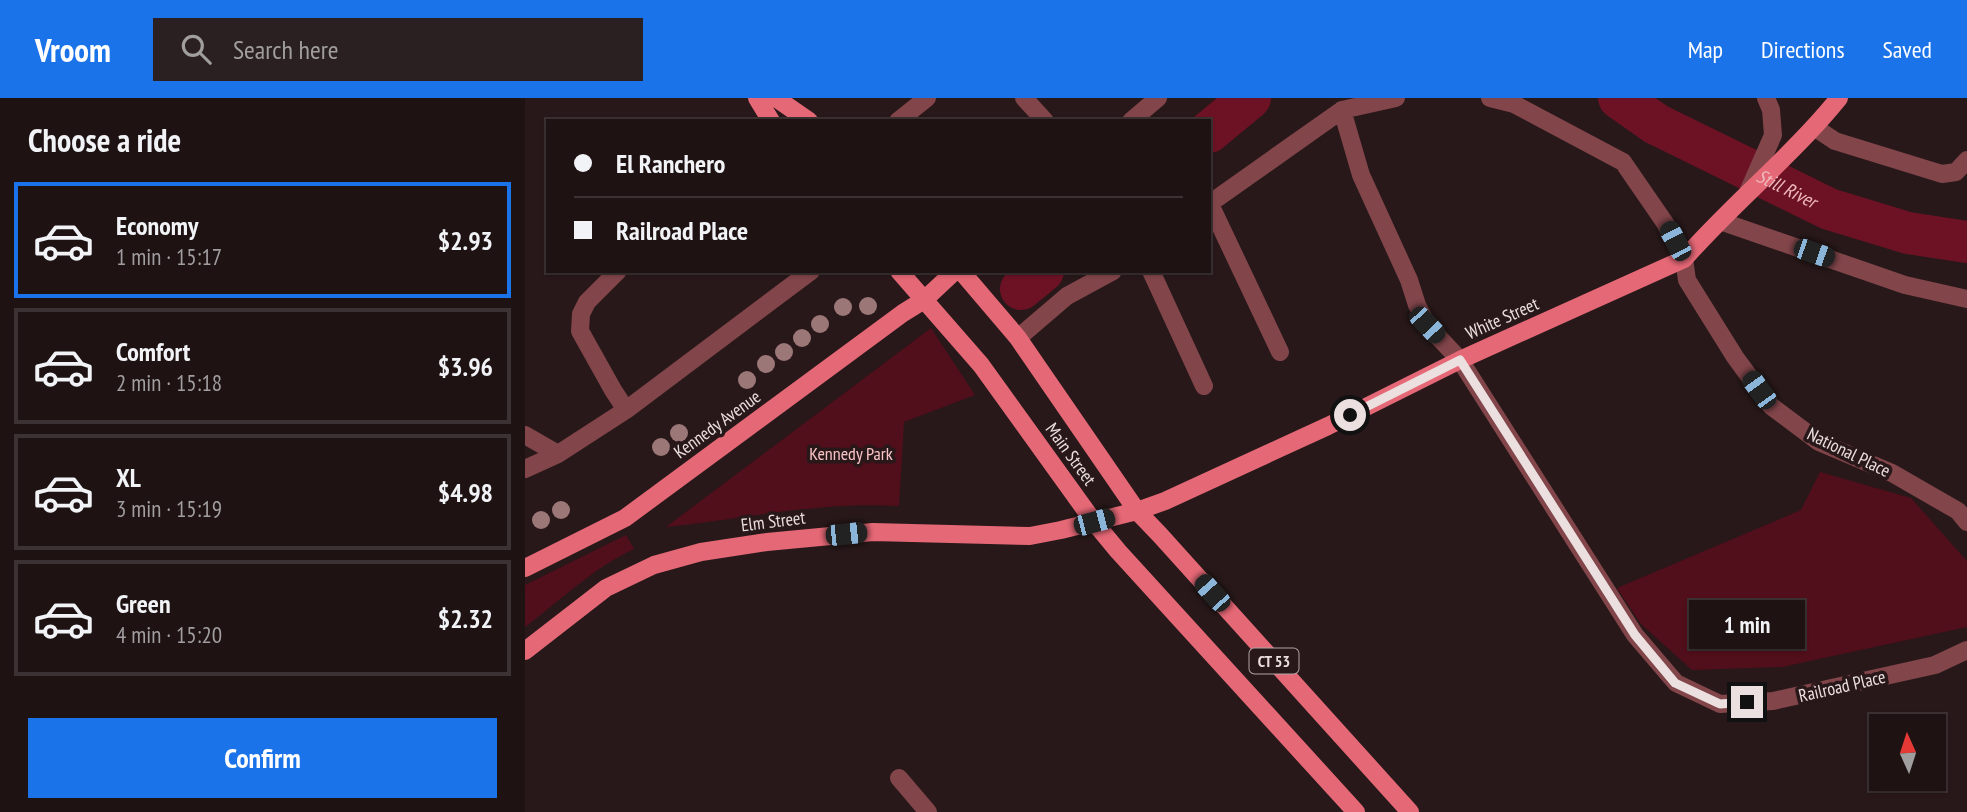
<!DOCTYPE html>
<meta charset="utf-8">
<style>
body{margin:0;font-family:"PT Sans Narrow",sans-serif;background:#2b2021;color:#f1f3f6;height:100vh;display:flex;flex-direction:column;font-size:26px;white-space:nowrap}
*{box-sizing:border-box;margin:0}
p{font-size:23px;color:#a19ea0}
.icon{flex:none;width:38px;height:38px;fill:none;stroke:currentColor;stroke-width:2;stroke-linecap:round;stroke-linejoin:round}
.map{position:relative;flex:1;overflow:hidden}
.panel{display:flex;flex-direction:column;background:#1e1213;width:525px}
.panel>*{flex:none}
.hud{position:absolute;left:21px;top:21px;width:665px;height:154px;border-radius:0px;box-shadow:0 2px 5px #0004,0 0 0 2px #3c3233;display:grid;align-content:center;height:154px;padding:0 28px;background:#1e1213}
.needle{width:46px;rotate:357deg}
.tools{position:absolute;left:1344px;top:616px;display:grid;gap:14px}
.tools a{display:grid;place-items:center;width:77px;height:77px;border-radius:0px;background:#1e1213;box-shadow:0 2px 5px #0004,0 0 0 2px #3c3233;font-size:35px}
.end{position:absolute;width:32px;height:32px;margin:-16px;border:9px solid #ebdfdf;background:#111;box-shadow:0 0 0 4px #111}
.from{border-radius:50%}
.bubble{position:absolute;height:49px;border-radius:0px;background:#1e1213;box-shadow:0 2px 5px #0004,0 0 0 2px #3c3233;font-size:23px;font-weight:700;line-height:49px;text-align:center}
.car{position:absolute;width:21px;height:42px;margin:-21px -10px;border-radius:9px;box-shadow:0 0 5px 2px #0007;background:linear-gradient(#222 24%,#8ab4d8 0 40%,#222 0 76%,#8ab4d8 0 86%,#222 0)}
.hud b{display:flex;align-items:center;gap:24px;height:66px;font-size:26px}
.hud b+b{border-top:2px solid #3c3233}
.hud i{width:18px;height:18px;background:#f1f3f6}
ul{padding:0;list-style:none}
li{display:flex;align-items:center;gap:21px;height:116px;margin:0 14px 10px;padding:0 14px;border:4px solid #3c3233;border-radius:0px}
li div{flex:1}
li b{display:block;font-size:26px}
li em{font-style:normal;font-weight:700}
li.current{border-color:#1a73e8}
li>.icon{width:63px;height:63px;stroke-width:1.5}
h2{padding:0 28px;font-size:32px;line-height:84px}
.button{display:flex;gap:14px;margin-top:auto;padding:14px 28px}
.button a{flex:1;height:80px;border-radius:0px;background:#1a73e8;color:#fff;font-size:28px;font-weight:700;line-height:80px;text-align:center}
header{display:flex;align-items:center;gap:42px;box-sizing:border-box;height:98px;padding:0 35px;background:#1a73e8;color:#fff}
header strong{font-size:33px}
nav{display:flex;gap:38px;margin-inline-start:auto;font-size:24px}
.search{width:490px;height:63px;background:#2b2021;display:flex;align-items:center;gap:18px;box-sizing:border-box;padding:0 24px;border-radius:0px;color:#a19ea0;font-size:26px}
main{display:flex;flex:1;min-height:0}
.map>svg:first-child{display:block}
.green{fill:#510e1b}
.lines{fill:none;stroke-linecap:round;stroke-linejoin:round}
.river{stroke:#6d1225;stroke-width:42}
.minor{stroke:#81454a;stroke-width:18}
.major{stroke:#e56876;stroke-width:18}
.tree{fill:#9b7778}
.route{stroke:#ebdfdf;stroke-width:9}
.labels{text-anchor:middle;dominant-baseline:central;stroke-width:7;stroke-linejoin:round;paint-order:stroke}
.shield{fill:#281819;stroke:#b0a3a4;stroke-width:2}
.shield-label{font-size:16px;font-weight:bold;fill:#ebdfdf}
.street-label{font-size:18px;fill:#ebdfdf;stroke:#281819}
.park-label{font-size:18px;fill:#f9c4c6;stroke:#281819}
.water-label{font-size:19px;font-style:italic;fill:#eeb9bc;stroke:#281819}
</style>
<header>
<strong>Vroom</strong>
<div class="search"><svg class="icon" aria-label="search" viewBox="0 0 24 24"><circle cx="10" cy="10" r="6"/><path d="M15 15l6 6"/></svg>Search here</div>
<nav><a>Map</a><a>Directions</a><a>Saved</a></nav>
</header>
<main>
<section class="panel">
<h2>Choose a ride</h2>
<ul>
<li class="current"><svg class="icon" aria-label="car" viewBox="0 0 24 24"><path d="M5 17H2v-5l4-1 3-4h7l3 4 3 1v5h-3M9 17h6M6 11h13"/><circle cx="7" cy="17" r="2"/><circle cx="17" cy="17" r="2"/></svg><div><b>Economy</b><p>1 min · 15:17</p></div><em>$2.93</em></li>
<li><svg class="icon" aria-label="car" viewBox="0 0 24 24"><path d="M5 17H2v-5l4-1 3-4h7l3 4 3 1v5h-3M9 17h6M6 11h13"/><circle cx="7" cy="17" r="2"/><circle cx="17" cy="17" r="2"/></svg><div><b>Comfort</b><p>2 min · 15:18</p></div><em>$3.96</em></li>
<li><svg class="icon" aria-label="car" viewBox="0 0 24 24"><path d="M5 17H2v-5l4-1 3-4h7l3 4 3 1v5h-3M9 17h6M6 11h13"/><circle cx="7" cy="17" r="2"/><circle cx="17" cy="17" r="2"/></svg><div><b>XL</b><p>3 min · 15:19</p></div><em>$4.98</em></li>
<li><svg class="icon" aria-label="car" viewBox="0 0 24 24"><path d="M5 17H2v-5l4-1 3-4h7l3 4 3 1v5h-3M9 17h6M6 11h13"/><circle cx="7" cy="17" r="2"/><circle cx="17" cy="17" r="2"/></svg><div><b>Green</b><p>4 min · 15:20</p></div><em>$2.32</em></li>
</ul>
<div class="button"><a>Confirm</a></div>
</section>
<div class="map">
<svg width="1442" height="714" viewBox="0 0 1442 714">
<rect width="100%" height="100%" fill="#281819"/>
<path class="green" d="M406 230 450 297 379 324 374 408C295 403 219 421 141 429Z
M1295 374 1386 400 1442 463V529L1257 569 1167 572 1116 526 1092 490 1276 412Z
M101 437 109 451C68 470 36 502 0 529V487Z"/>
<g class="lines">
<g class="river">
<path id="s1" d="M1094 0 1131 26 1304 111 1383 135 1442 144"/>
<path d="M684 34 725 0"/>
<path d="M496 191 518 173"/>
</g>
<path class="minor" d="M499 0 520 23
M965 0 989 6 1098 64 1140 125 1159 161 1162 182 1210 259 1246 308 1294 344 1367 375 1433 413 1442 424
M817 12 836 77 884 182 892 207 902 227 935 262 1110 537 1151 585 1195 606 1248 603 1410 567 1442 552
M373 23 402 0
M606 23 633 0
M1289 29 1310 43 1417 76 1431 74 1442 62
M1223 94 1248 37 1246 12 1241 0
M684 104 755 254
M684 106 817 12 871 0
M1195 123 1380 187 1442 201
M93 173 62 204 56 216 55 233 88 292 101 312
M626 173 679 288
M493 240 542 198 588 173
M0 337 33 356
M0 371 33 356 101 312 286 173
M374 680 403 714"/>
<path class="major" d="M232 0 246 23
M251 0 284 23
M374 173 456 267 569 424 593 453 831 714
M436 173 493 240 612 413 635 437 885 714
M0 470 100 420 378 215 399 202 430 173
M0 553 81 490 129 467 176 454 242 444 348 434 505 438 536 432 612 413 640 403 803 328 935 262 1159 161C1208 105 1267 58 1314 0"/>
</g>
<g class="tree">
<circle cx="343" cy="208" r="9"/>
<circle cx="318" cy="209" r="9"/>
<circle cx="295" cy="226" r="9"/>
<circle cx="277" cy="240" r="9"/>
<circle cx="259" cy="254" r="9"/>
<circle cx="241" cy="266" r="9"/>
<circle cx="222" cy="282" r="9"/>
<circle cx="154" cy="335" r="9"/>
<circle cx="136" cy="349" r="9"/>
<circle cx="36" cy="412" r="9"/>
<circle cx="16" cy="422" r="9"/>
</g>
<g class="lines">
<path class="route" d="M825 317 935 262 1110 537 1150 585 1195 606 1222 604"/>
</g>
<g class="labels">
<rect class="shield" x="724.5" y="550.5" width="49" height="25" rx="5"/>
<g class="shield-label">
<text x="749" y="563">CT 53</text>
</g>
<g class="street-label">
<text transform="translate(977 220) rotate(-24)">White Street</text>
<text transform="translate(192 326) rotate(-36)">Kennedy Avenue</text>
<text transform="translate(1324 354) rotate(26)">National Place</text>
<text transform="translate(546 356) rotate(54)">Main Street</text>
<text transform="translate(248 423) rotate(-7)">Elm Street</text>
<text transform="translate(1317 588) rotate(-13)">Railroad Place</text>
</g>
<g class="park-label">
<text x="326" y="355">Kennedy Park</text>
</g>
<g class="water-label">
<text stroke="none"><textPath href="#s1" startOffset="191">Still River</textPath></text>
</g>
</g>
</svg>
<div class="tools">
<a><svg class="needle" viewBox="-14 -14 28 28"><path d="M0-13l5 13h-10z" fill="#e53935"/><path d="M0 13l5-13h-10z" fill="#a19ea0"/></svg></a>
</div>
<i class="end from" style="left:825px;top:317px"></i>
<i class="end" style="left:1222px;top:604px"></i>
<div class="bubble" style="left:1164px;top:502px;width:116px">1 min</div>
<i class="car" style="left:1150px;top:143px;rotate:332deg"></i>
<i class="car" style="left:1289px;top:155px;rotate:109deg"></i>
<i class="car" style="left:902px;top:227px;rotate:137deg"></i>
<i class="car" style="left:1234px;top:292px;rotate:324deg"></i>
<i class="car" style="left:569px;top:424px;rotate:75deg"></i>
<i class="car" style="left:321px;top:436px;rotate:84deg"></i>
<i class="car" style="left:687px;top:495px;rotate:318deg"></i>
<div class="hud">
<b><i class="from"></i>El Ranchero</b>
<b><i></i>Railroad Place</b>
</div>
</div>
</main>
